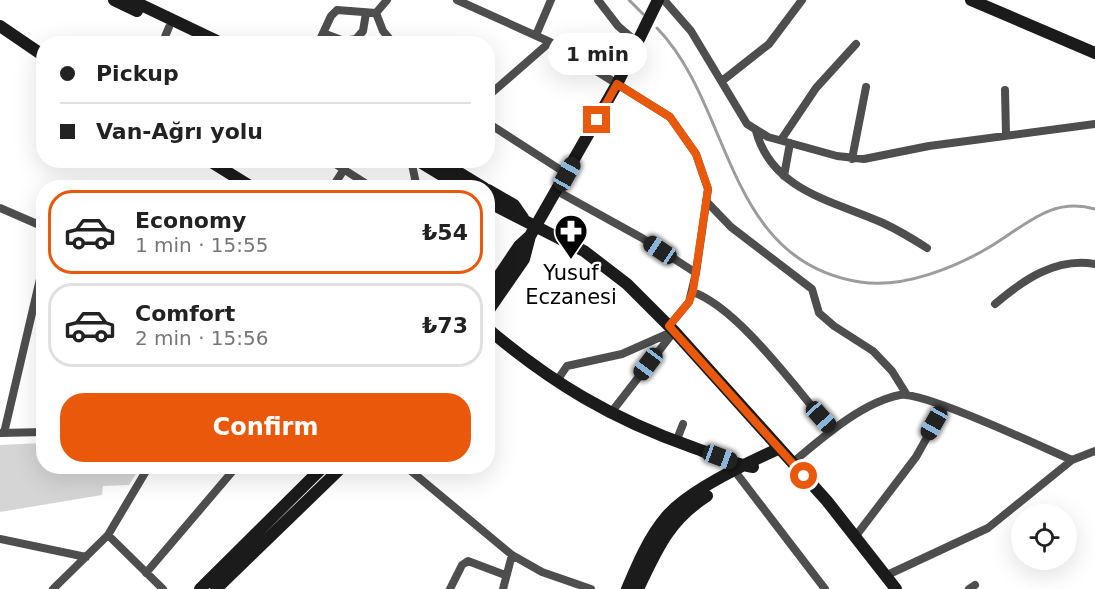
<!DOCTYPE html>
<meta charset="utf-8">
<style>
body{margin:0;font-family:"DejaVu Sans",sans-serif;background:#f2f2f2;color:#222;height:100vh;display:flex;flex-direction:column;font-size:22px;white-space:nowrap}
*{box-sizing:border-box;margin:0}
p{font-size:20px;color:#767676}
.icon{flex:none;width:33px;height:33px;fill:none;stroke:currentColor;stroke-width:2;stroke-linecap:round;stroke-linejoin:round}
.map{position:relative;flex:1;overflow:hidden}
.panel{position:absolute;left:36px;top:180px;width:459px;height:294px;display:flex;flex-direction:column;background:#fff;border-radius:24px;box-shadow:0 6px 24px #0002}
.panel>*{flex:none}
.hud{position:absolute;left:36px;top:36px;width:459px;height:132px;border-radius:24px;box-shadow:0 6px 24px #0002;display:grid;align-content:center;height:132px;padding:0 24px;background:#fff}
.tools{position:absolute;left:1011px;top:504px;display:grid;gap:12px}
.tools a{display:grid;place-items:center;width:66px;height:66px;border-radius:50%;background:#fff;box-shadow:0 6px 24px #0002;font-size:30px}
.end{position:absolute;width:27px;height:27px;margin:-14px;border:8px solid #ea580c;background:#fff;box-shadow:0 0 0 3px #fff}
.from{border-radius:50%}
.bubble{position:absolute;height:42px;border-radius:21px;background:#fff;box-shadow:0 6px 24px #0002;font-size:20px;font-weight:600;line-height:42px;text-align:center}
.car{position:absolute;width:18px;height:36px;margin:-18px -9px;border-radius:8px;box-shadow:0 0 4px 2px #0007;background:linear-gradient(#222 24%,#8ab4d8 0 40%,#222 0 76%,#8ab4d8 0 86%,#222 0)}
.hud b{display:flex;align-items:center;gap:21px;height:57px;font-size:22px}
.hud b+b{border-top:2px solid #e0e0e0}
.hud i{width:15px;height:15px;background:#222}
ul{padding:10px 0 0;list-style:none}
li{display:flex;align-items:center;gap:18px;height:84px;margin:0 12px 9px;padding:0 12px;border:3px solid #e0e0e0;border-radius:24px}
li div{flex:1}
li b{display:block;font-size:22px}
li em{font-style:normal;font-weight:600}
li.selected{border-color:#ea580c}
li>.icon{width:54px;height:54px;stroke-width:1.5}
.cta{display:flex;gap:12px;margin-top:auto;padding:12px 24px}
.cta a{flex:1;height:69px;border-radius:24px;background:#ea580c;color:#fff;font-size:24px;font-weight:600;line-height:69px;text-align:center}
.map>svg:first-child{display:block}
.green{fill:#d5d5d5}
.lines{fill:none;stroke-linecap:round;stroke-linejoin:round}
.stream{stroke:#9c9c9c;stroke-width:3}
.street{stroke:#4e4e4e;stroke-width:8}
.secondary{stroke:#1b1b1b;stroke-width:12}
.route{stroke:#ea580c;stroke-width:8}
.labels{text-anchor:middle;dominant-baseline:central;stroke-width:4.5;stroke-linejoin:round;paint-order:stroke}
.poi-label{font-size:21px;fill:#000;stroke:#fff}
</style>
<div class="map">
<svg width="1095" height="589" viewBox="0 0 1095 589">
<rect width="100%" height="100%" fill="#fff"/>
<path class="green" d="M43 443 44 466 140 467 129 485 103 486 102 495 0 512V445Z"/>
<g class="lines">
<path class="stream" d="M629 0 643 14
M657 28C733 106 724 261 860 282 903 289 957 267 993 245 1027 224 1052 197 1095 209"/>
<path class="street" d="M457 0 550 42 670 117 696 154 708 189 696 273 689 302 669 326
M598 0 618 26 639 44
M664 0 691 31 747 124 768 137 790 143 837 156 864 159 929 146 1095 124
M376 13 383 31 394 44
M323 33 344 41 356 39 363 31 366 13
M536 35 551 0
M162 44 169 27
M318 44 331 16 337 10 376 13 387 0
M722 81 769 44 802 0
M1005 90 1006 135
M488 96 550 42
M488 123 567 174
M756 131C772 191 834 201 883 223 898 230 913 239 927 248
M781 140 816 88 856 44
M852 159 866 87
M329 160 373 188
M411 160 417 188
M784 176 790 143
M332 188 350 160
M557 191 642 238 696 273
M706 201 731 227 812 289 819 313 834 326 873 351 892 371 907 395
M0 208 44 227
M693 292C740 309 797 391 832 430
M995 304C1023 280 1056 257 1095 264
M556 382 567 366 622 354 674 331
M610 414 672 334
M0 433 44 432
M4 433 44 262
M676 442 683 424
M792 463C821 439 862 402 900 395 923 391 1044 448 1072 460
M405 466 512 555 542 572 591 589
M734 470 825 589
M108 535 163 589
M855 537 916 457 944 407
M0 539 86 557
M146 573 237 466
M885 576 988 528 1072 460 1095 451
M53 589 108 535 149 466
M450 589 462 565 468 561 505 575
M503 589 512 555
M969 589 975 585"/>
<path class="secondary" d="M114 0 137 11
M131 0 223 44
M971 0 1095 53
M0 26 44 56
M208 160 253 188
M417 160 463 188
M438 160 484 188
M488 190 514 205 523 218
M488 202 584 251 627 284 674 331 827 501 896 589
M488 292 519 246 530 236
M488 311 524 259 530 236 617 84 658 0
M488 329C552 383 612 419 692 447 712 454 732 464 753 467
M200 589 324 466
M216 589 343 466
M627 589C638 563 649 537 667 516 689 490 747 463 778 449
M638 589C657 549 669 520 707 496"/>
</g>
<g class="lines">
<path class="route" d="M597 120 617 84 670 117 696 154 708 189 693 291 689 302 669 326 804 476"/>
</g>
<defs>
<symbol id="pharmacy-pin" viewBox="-11 -11 22 30"><path d="M0 17L-7.5 6A9.5 9.5 0 1 1 7.5 6Z" fill="#000" stroke="#fff"/><path d="M-2-6h4v4h4v4h-4v4h-4v-4h-4v-4h4Z" fill="#fff"/></symbol>
</defs>
<g fill-rule="evenodd">
<use href="#pharmacy-pin" x="552" y="212" width="38" height="52"/>
</g>
<g class="labels">
<g class="poi-label">
<text x="571" y="273">Yusuf<tspan x="571" dy="24">Eczanesi</tspan></text>
</g>
</g>
</svg>
<div class="tools">
<a><svg class="icon" aria-label="locate" viewBox="0 0 24 24"><circle cx="12" cy="12" r="6"/><path d="M12 2v4M12 18v4M2 12h4M18 12h4"/></svg></a>
</div>
<i class="end from" style="left:804px;top:476px"></i>
<i class="end" style="left:597px;top:120px"></i>
<div class="bubble" style="left:548px;top:33px;width:99px">1 min</div>
<i class="car" style="left:567px;top:174px;rotate:29deg"></i>
<i class="car" style="left:660px;top:250px;rotate:304deg"></i>
<i class="car" style="left:648px;top:364px;rotate:217deg"></i>
<i class="car" style="left:821px;top:417px;rotate:138deg"></i>
<i class="car" style="left:934px;top:423px;rotate:209deg"></i>
<i class="car" style="left:720px;top:457px;rotate:110deg"></i>
<div class="hud">
<b><i class="from"></i>Pickup</b>
<b><i></i>Van-Ağrı yolu</b>
</div>
<section class="panel">
<ul>
<li class="selected"><svg class="icon" aria-label="car" viewBox="0 0 24 24"><path d="M5 17H2v-5l4-1 3-4h7l3 4 3 1v5h-3M9 17h6M6 11h13"/><circle cx="7" cy="17" r="2"/><circle cx="17" cy="17" r="2"/></svg><div><b>Economy</b><p>1 min · 15:55</p></div><em>₺54</em></li>
<li><svg class="icon" aria-label="car" viewBox="0 0 24 24"><path d="M5 17H2v-5l4-1 3-4h7l3 4 3 1v5h-3M9 17h6M6 11h13"/><circle cx="7" cy="17" r="2"/><circle cx="17" cy="17" r="2"/></svg><div><b>Comfort</b><p>2 min · 15:56</p></div><em>₺73</em></li>
</ul>
<div class="cta"><a>Confirm</a></div>
</section>
</div>
